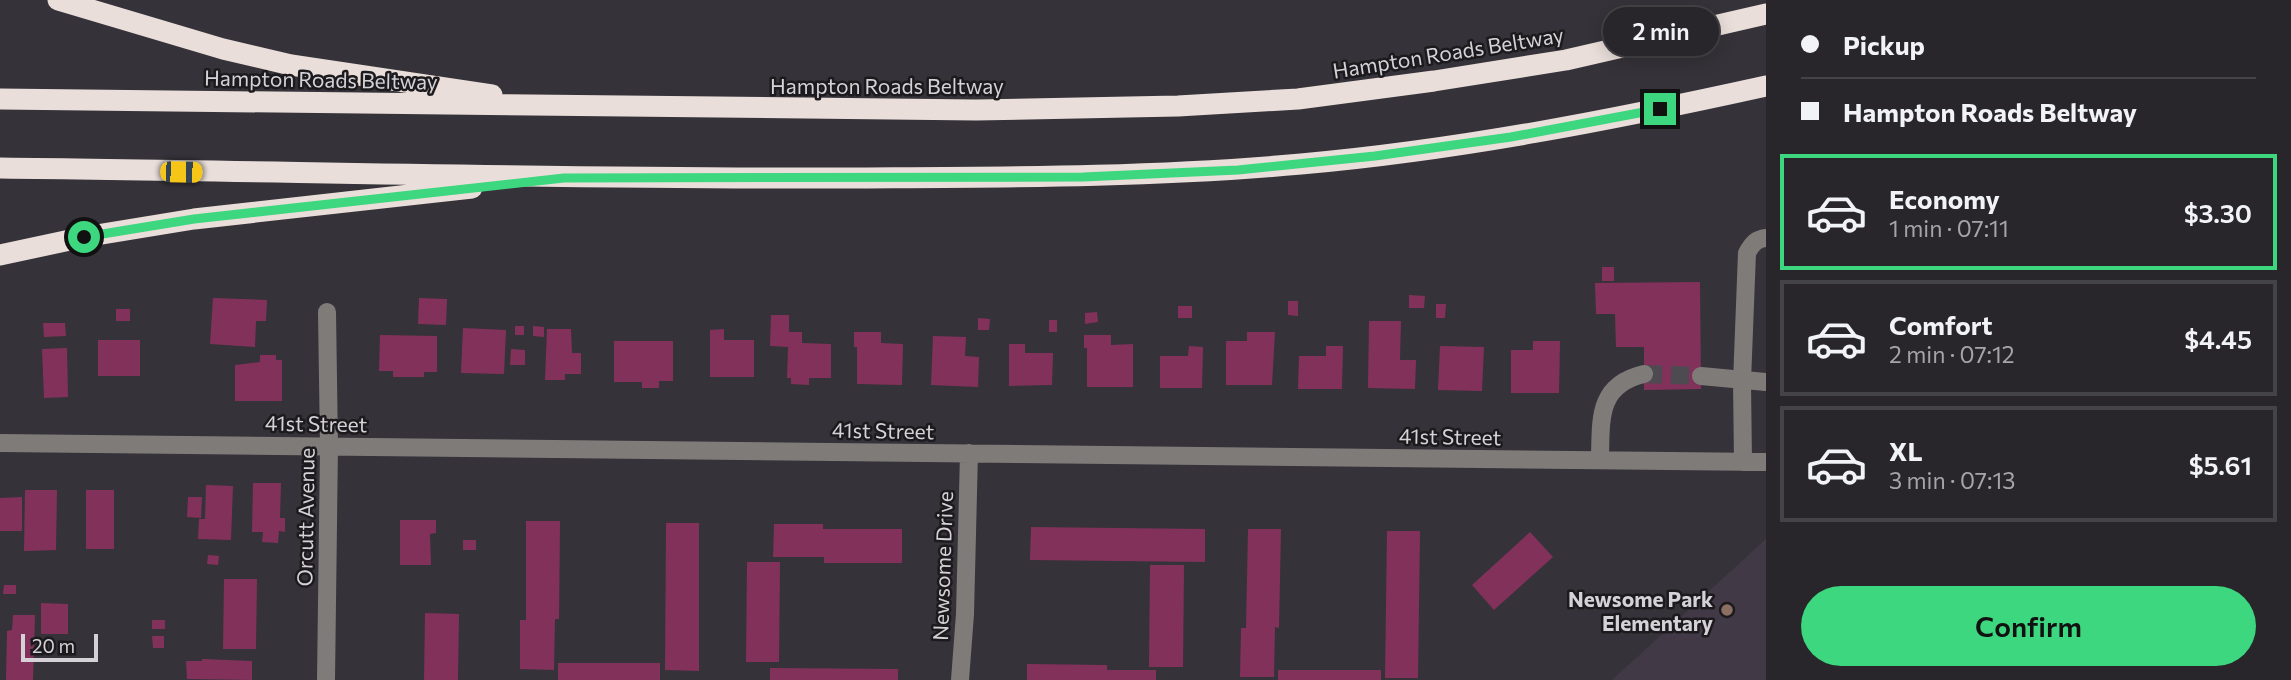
<!DOCTYPE html>
<meta charset="utf-8">
<style>
body{margin:0;font-family:Commissioner,sans-serif;background:#343237;color:#f1f3f6;height:100vh;display:flex;flex-direction:column;font-size:26px;white-space:nowrap}
*{box-sizing:border-box;margin:0}
p{font-size:23px;color:#a5a5a9}
.icon{flex:none;width:38px;height:38px;fill:none;stroke:currentColor;stroke-width:2;stroke-linecap:round;stroke-linejoin:round}
.map{position:relative;flex:1;overflow:hidden}
.details{display:flex;flex-direction:column;background:#28262b;width:525px}
.details>*{flex:none}
.guide{display:grid;align-content:center;height:154px;padding:0 35px;background:#28262b}
.scale{position:absolute;left:21px;bottom:18px;width:77px;box-sizing:border-box;padding-left:7px;border:4px solid #d4d2d6;border-top:0;font-size:19px;line-height:24px;white-space:nowrap;color:#d4d2d6;-webkit-text-stroke:5px #1c1a1d;paint-order:stroke}
.end{position:absolute;width:32px;height:32px;margin:-16px;border:9px solid #3cd77e;background:#111;box-shadow:0 0 0 4px #111}
.from{border-radius:50%}
.bubble{position:absolute;height:49px;border-radius:24px;background:#28262b;box-shadow:0 4px 18px #0003,0 0 0 2px #444347;font-size:23px;font-weight:600;line-height:49px;text-align:center}
.car{position:absolute;width:21px;height:42px;margin:-21px -10px;border-radius:9px;box-shadow:0 0 5px 2px #0007;background:linear-gradient(#f5c518 24%,#345 0 40%,#f5c518 0 76%,#345 0 86%,#f5c518 0)}
.guide b{display:flex;align-items:center;gap:24px;height:66px;font-size:26px}
.guide b+b{border-top:2px solid #444347}
.guide i{width:18px;height:18px;background:#f1f3f6}
ul{padding:0;list-style:none}
li{display:flex;align-items:center;gap:21px;height:116px;margin:0 14px 10px;padding:0 21px;border:4px solid #444347;border-radius:0px}
li div{flex:1}
li b{display:block;font-size:26px}
li em{font-style:normal;font-weight:600}
li.selected{border-color:#3cd77e}
li>.icon{width:63px;height:63px;stroke-width:1.5}
.button{display:flex;gap:14px;margin-top:auto;padding:14px 35px}
.button a{flex:1;height:80px;border-radius:42px;background:#3cd77e;color:#111;font-size:28px;font-weight:600;line-height:80px;text-align:center}
main{display:flex;flex:1;min-height:0}
.map>svg:first-child{display:block}
.built{fill:#413a46}
.building{fill:#82325a}
.lines{fill:none;stroke-linecap:round;stroke-linejoin:round}
.minor-tunnel{stroke:#4d4a51;stroke-width:18;stroke-dasharray:18 9;stroke-linecap:butt}
.minor{stroke:#7f7b79;stroke-width:18}
.highway{stroke:#e9ded9;stroke-width:21}
.route{stroke:#3cd77e;stroke-width:9}
.education-dot{fill:#8d6e63;stroke:#1c1a1d;stroke-width:2.5}
.labels{text-anchor:middle;dominant-baseline:central;stroke-width:5;stroke-linejoin:round;paint-order:stroke}
.street-label{font-size:21px;fill:#d4d2d6;stroke:#1c1a1d}
.poi-label{font-size:21px;font-weight:bold;fill:#d4d2d6;stroke:#1c1a1d;text-anchor:end}
</style>
<main>
<div class="map">
<svg width="1766" height="680" viewBox="0 0 1766 680">
<rect width="100%" height="100%" fill="#353239"/>
<path class="built" d="M1766 539V680H1612Z"/>
<path class="building" d="M1602 267H1614V281H1602Z
M1700 282 1701 389 1644 390V347H1616L1615 314H1596L1595 283Z
M1409 295 1425 296 1424 308H1409Z
M213 298 267 300 266 321H256L255 347 210 344Z
M419 298 447 299 446 325 418 324Z
M1288 301H1298V316L1288 315Z
M1436 304H1446L1445 318H1436Z
M1178 306H1192V318H1178Z
M116 309H130V321H116Z
M1097 312 1098 322 1085 324V313Z
M771 315H789V332H802V343L831 344V378H809V385L791 384V378H787L788 347 770 346Z
M978 318 990 319 989 330H978Z
M1049 320H1057V332H1049Z
M1369 321H1401L1400 360H1416L1415 389 1368 388Z
M43 323H65L66 336 44 337Z
M515 326H524V335H515Z
M533 326 544 327V337L533 336Z
M463 328 506 330 504 374 461 373Z
M547 329H571L572 353H581V374H565V380H545Z
M724 329V340H754V377H710V330Z
M854 332H881V343L903 344 902 385 857 384V347H854Z
M1247 332H1275L1272 385H1226V341H1247Z
M380 335 437 336V372H424V377H393V371H379Z
M1084 335H1111V345L1133 344V387H1087V348H1084Z
M933 336 966 337 965 356 979 357 978 387 931 385Z
M98 340H140V376H98Z
M614 341H673V381H659V388H642V382H614Z
M1533 341H1560L1559 393H1511V350H1533Z
M1009 344H1025V353H1053L1052 385 1009 386Z
M1189 346 1203 347 1202 388H1160V356H1188Z
M1326 346H1343L1342 389H1298L1299 356H1326Z
M1440 346 1484 347 1482 391 1438 390Z
M67 348 68 397 44 398 42 349Z
M511 349 525 350V365H510Z
M260 355H276V360H282V401H235V365L260 362Z
M253 483H281L280 518H285V532L279 531 278 543 262 542 263 532H252Z
M206 485 233 486 231 540 198 539 199 519H205Z
M25 490H57L56 550 24 551Z
M86 490H114V549H86Z
M22 497V531H0V498Z
M188 497H202L201 518 187 517Z
M400 520H436V533L430 534 431 565H400Z
M526 521H560L559 619H555L554 670 520 669V620H526Z
M666 523H699V671L665 670Z
M774 524H823V529H902V563H824V557H773Z
M1031 527 1205 529V562L1030 560Z
M1248 529H1281L1279 628 1275 627 1274 677H1240L1241 628H1246Z
M1387 531H1420L1418 678H1385Z
M1530 532 1553 557 1494 610 1472 585Z
M463 540H476V550H463Z
M208 555 219 556 218 565 207 564Z
M747 562H780L779 662H746Z
M1150 565H1184L1183 667H1149Z
M224 579H257L256 649H223Z
M4 585H16V594H3Z
M41 603 68 604V634H41Z
M425 613 459 614 458 680H424Z
M13 615H35L33 680H6L7 631 12 630Z
M152 620H165V629H152Z
M152 636H164V648H153Z
M202 659 252 661V680L187 679 186 661H202Z
M558 663H660V680H558Z
M1027 664 1107 665V670H1156V680H1027Z
M770 668 898 669V680H770Z
M1278 670H1381V680H1278Z"/>
<g class="lines">
<path class="minor-tunnel" d="M1644 374 1701 376"/>
<path class="minor" d="M1701 376 1766 382
M0 443 1766 462
M1600 460C1601 419 1597 385 1644 374
M1743 462 1742 382 1747 253C1752 244 1756 239 1766 238
M326 680 329 446 327 312
M960 680 965 614 969 453"/>
<path class="highway" d="M58 0 223 49 291 65 492 95
M0 99 976 110 1178 106 1298 99 1434 81 1566 60 1766 14
M0 168C279 171 558 179 838 178 992 177 1146 178 1301 164 1458 150 1612 120 1766 86
M0 255 84 237 194 219 472 188"/>
</g>
<g class="lines">
<path class="route" d="M84 237 194 219 564 178 1083 177 1238 170 1375 156 1511 137 1660 109"/>
</g>
<circle class="education-dot" cx="1727" cy="610" r="7"/>
<g class="labels">
<g class="street-label">
<text transform="translate(1448 52) rotate(-9)">Hampton Roads Beltway</text>
<text transform="translate(321 79) rotate(1)">Hampton Roads Beltway</text>
<text x="887" y="85">Hampton Roads Beltway</text>
<text transform="translate(316 423) rotate(1)">41st Street</text>
<text transform="translate(883 430) rotate(1)">41st Street</text>
<text transform="translate(1450 436) rotate(1)">41st Street</text>
<text transform="translate(305 517) rotate(-89)">Orcutt Avenue</text>
<text transform="translate(942 566) rotate(-88)">Newsome Drive</text>
</g>
<g class="poi-label">
<text x="1713" y="598">Newsome Park<tspan x="1713" dy="24">Elementary</tspan></text>
</g>
</g>
</svg>
<div class="scale">20 m</div>
<i class="end from" style="left:84px;top:237px"></i>
<i class="end" style="left:1660px;top:109px"></i>
<div class="bubble" style="left:1603px;top:7px;width:116px">2 min</div>
<i class="car" style="left:181px;top:172px;rotate:91deg"></i>
</div>
<section class="details">
<div class="guide">
<b><i class="from"></i>Pickup</b>
<b><i></i>Hampton Roads Beltway</b>
</div>
<ul>
<li class="selected"><svg class="icon" aria-label="car" viewBox="0 0 24 24"><path d="M5 17H2v-5l4-1 3-4h7l3 4 3 1v5h-3M9 17h6M6 11h13"/><circle cx="7" cy="17" r="2"/><circle cx="17" cy="17" r="2"/></svg><div><b>Economy</b><p>1 min · 07:11</p></div><em>$3.30</em></li>
<li><svg class="icon" aria-label="car" viewBox="0 0 24 24"><path d="M5 17H2v-5l4-1 3-4h7l3 4 3 1v5h-3M9 17h6M6 11h13"/><circle cx="7" cy="17" r="2"/><circle cx="17" cy="17" r="2"/></svg><div><b>Comfort</b><p>2 min · 07:12</p></div><em>$4.45</em></li>
<li><svg class="icon" aria-label="car" viewBox="0 0 24 24"><path d="M5 17H2v-5l4-1 3-4h7l3 4 3 1v5h-3M9 17h6M6 11h13"/><circle cx="7" cy="17" r="2"/><circle cx="17" cy="17" r="2"/></svg><div><b>XL</b><p>3 min · 07:13</p></div><em>$5.61</em></li>
</ul>
<div class="button"><a>Confirm</a></div>
</section>
</main>
